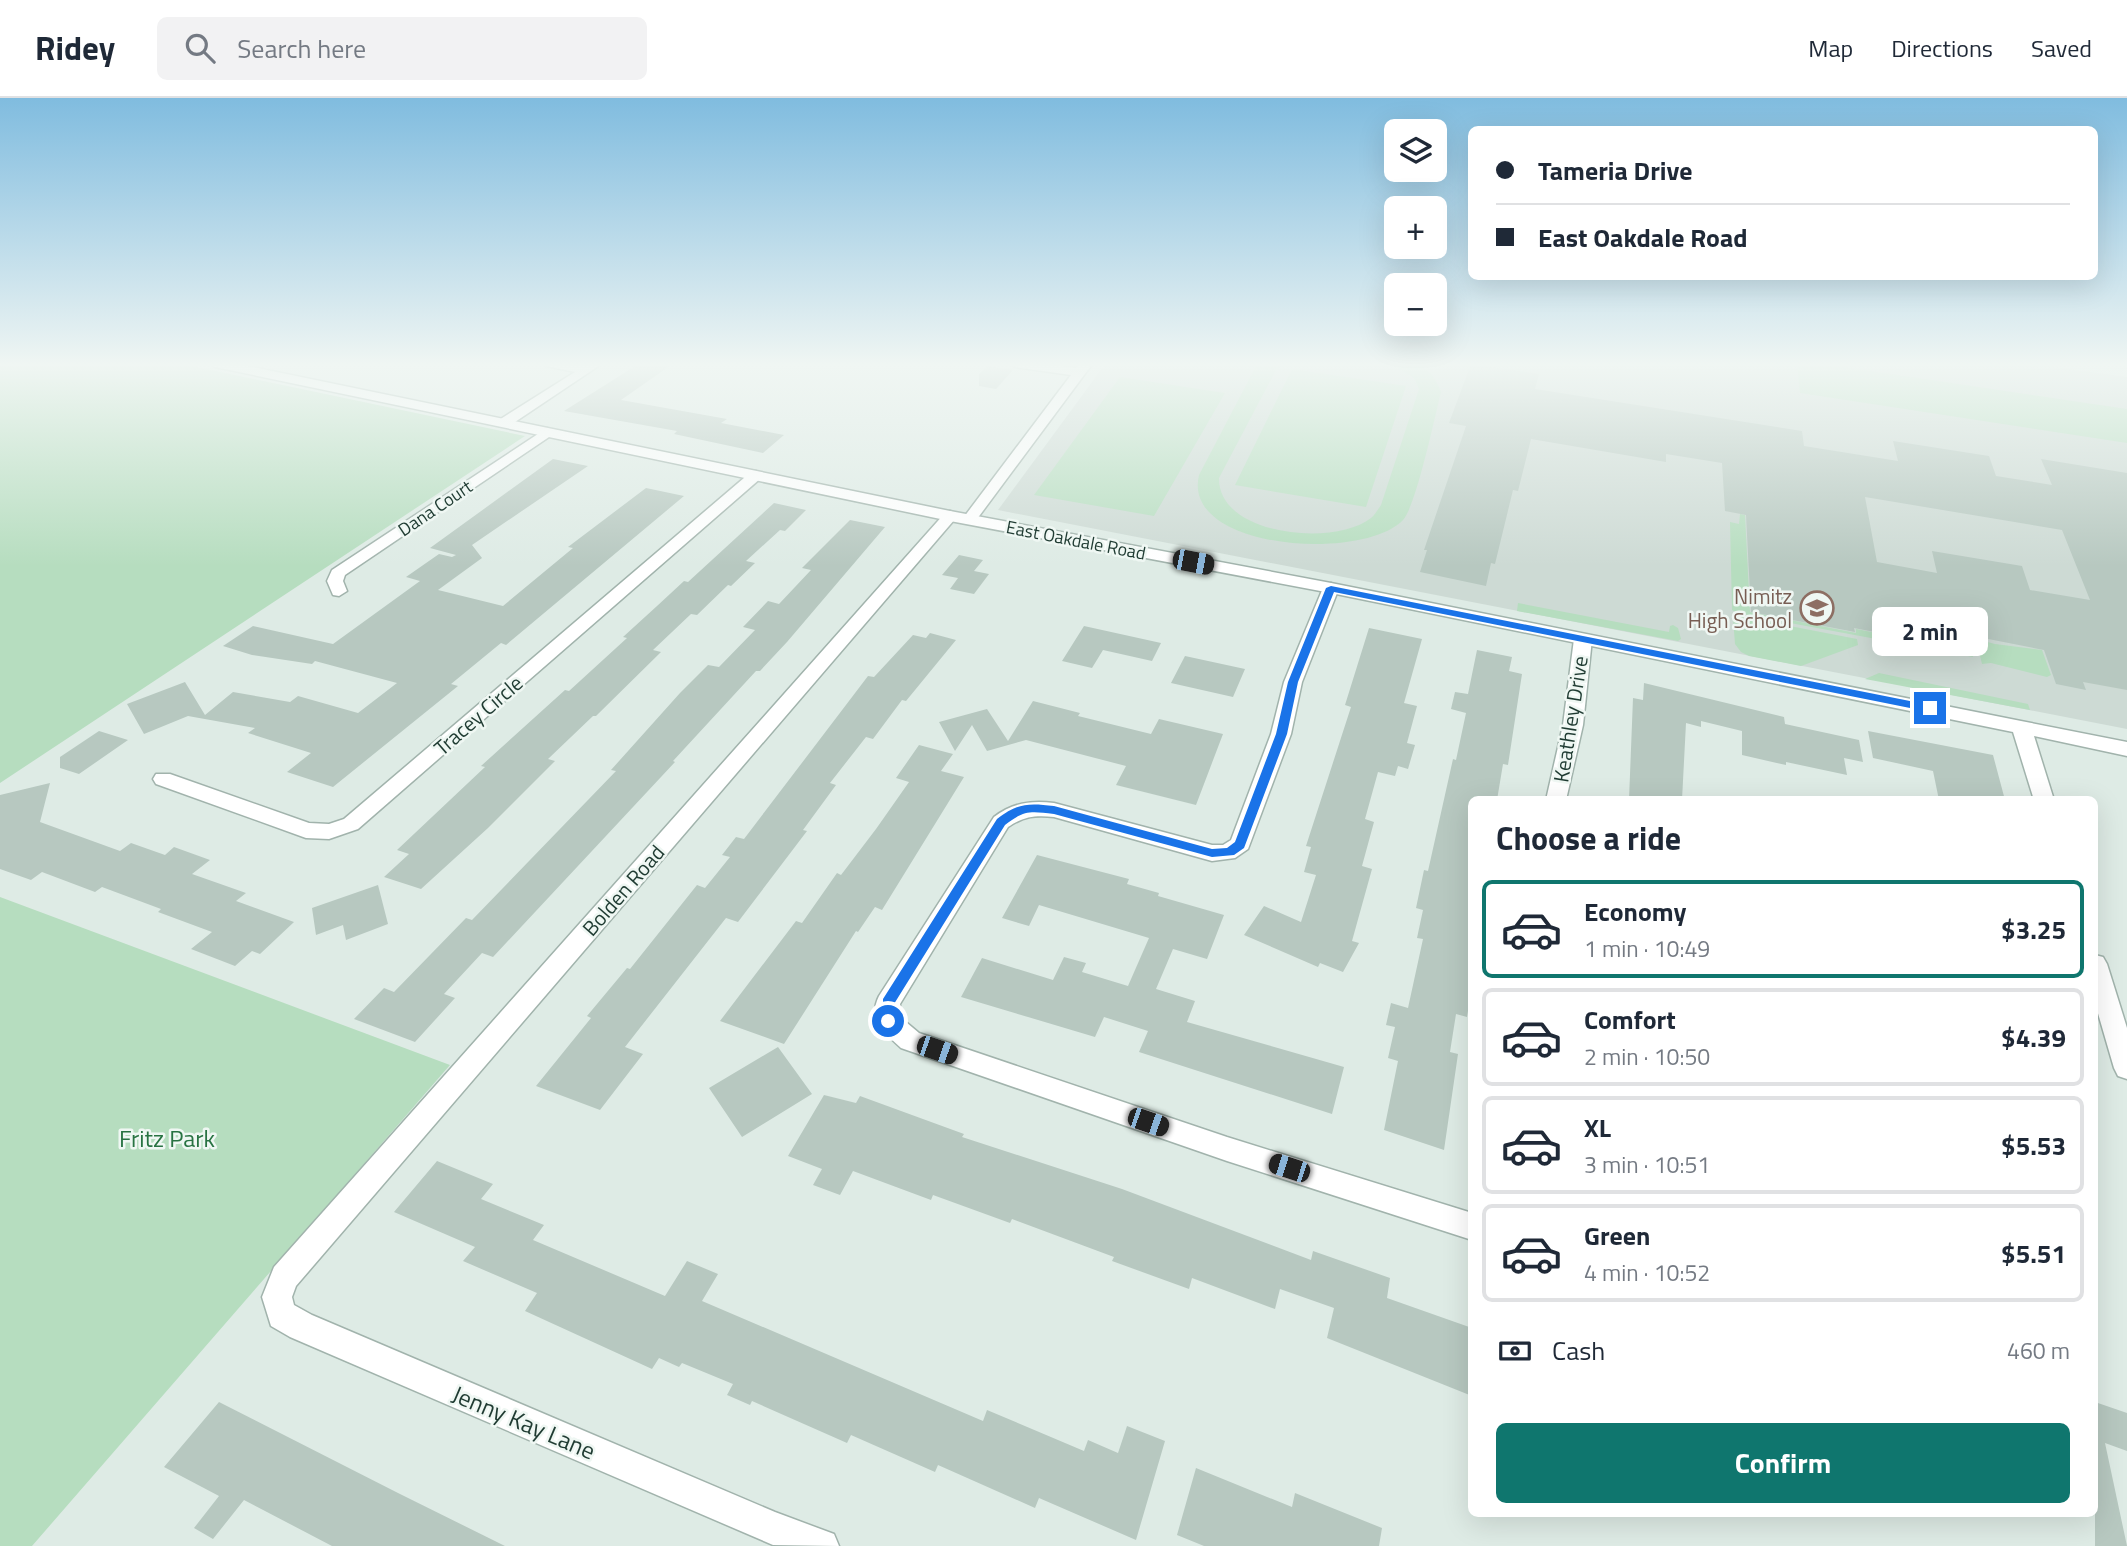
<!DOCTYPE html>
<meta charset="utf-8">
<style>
body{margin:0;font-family:"Titillium Web",sans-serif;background:#f2f2f3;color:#1f2937;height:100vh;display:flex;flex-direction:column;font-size:26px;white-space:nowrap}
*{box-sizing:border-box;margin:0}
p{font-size:23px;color:#747a83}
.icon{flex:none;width:38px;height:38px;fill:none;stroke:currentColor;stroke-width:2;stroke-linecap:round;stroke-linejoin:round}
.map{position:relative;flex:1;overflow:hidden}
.drawer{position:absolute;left:1468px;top:698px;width:630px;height:721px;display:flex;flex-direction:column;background:#fff;border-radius:10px;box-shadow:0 7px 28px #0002}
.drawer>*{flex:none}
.banner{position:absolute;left:1468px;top:28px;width:630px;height:154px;border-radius:10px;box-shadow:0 7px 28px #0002;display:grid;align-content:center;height:154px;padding:0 28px;background:#fff}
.buttons{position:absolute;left:1384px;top:21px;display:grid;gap:14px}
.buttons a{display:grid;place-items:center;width:63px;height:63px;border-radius:10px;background:#fff;box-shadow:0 7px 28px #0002;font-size:35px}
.end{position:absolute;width:32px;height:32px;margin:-16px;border:9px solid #1a73e8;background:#fff;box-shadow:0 0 0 4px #fff}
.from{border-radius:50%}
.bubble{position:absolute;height:49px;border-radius:10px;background:#fff;box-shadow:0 7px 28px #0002;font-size:23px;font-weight:700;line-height:49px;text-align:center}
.car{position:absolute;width:21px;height:42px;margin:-21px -10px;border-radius:9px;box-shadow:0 0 5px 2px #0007;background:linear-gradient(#222 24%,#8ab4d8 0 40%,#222 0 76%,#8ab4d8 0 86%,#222 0)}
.banner b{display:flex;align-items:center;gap:24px;height:66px;font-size:26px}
.banner b+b{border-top:2px solid #e0e1e3}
.banner i{width:18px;height:18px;background:#1f2937}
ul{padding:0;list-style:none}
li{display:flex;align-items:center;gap:21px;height:98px;margin:0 14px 10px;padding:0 14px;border:4px solid #e0e1e3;border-radius:10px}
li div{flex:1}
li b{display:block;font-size:26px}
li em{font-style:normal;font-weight:700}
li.selected{border-color:#0f766e}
li>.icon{width:63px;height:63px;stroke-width:1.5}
h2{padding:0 28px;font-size:32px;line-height:84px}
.pay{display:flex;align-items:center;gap:18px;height:77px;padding:0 28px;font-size:26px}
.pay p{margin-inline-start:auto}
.primary-button{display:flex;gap:14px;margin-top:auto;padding:14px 28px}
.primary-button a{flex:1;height:80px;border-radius:10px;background:#0f766e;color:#fff;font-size:28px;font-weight:700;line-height:80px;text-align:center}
header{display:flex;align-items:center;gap:42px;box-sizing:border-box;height:98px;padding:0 35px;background:#fff;border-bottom:2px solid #e0e1e3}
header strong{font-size:33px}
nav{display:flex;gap:38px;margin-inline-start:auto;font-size:24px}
.search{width:490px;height:63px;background:#f2f2f3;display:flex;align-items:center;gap:18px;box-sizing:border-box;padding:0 24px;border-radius:10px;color:#747a83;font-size:26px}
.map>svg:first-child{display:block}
.built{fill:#cddad4}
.green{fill:#b6ddbf}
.building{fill:#b7c8c0;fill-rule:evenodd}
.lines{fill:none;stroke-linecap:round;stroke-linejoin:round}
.minor-casing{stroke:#a1b3ac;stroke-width:3}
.tertiary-casing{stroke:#a1b3ac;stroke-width:3}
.minor{fill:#fff;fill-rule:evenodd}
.tertiary{fill:#fff;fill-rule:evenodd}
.route{fill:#1a73e8}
.labels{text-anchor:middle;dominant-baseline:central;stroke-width:5;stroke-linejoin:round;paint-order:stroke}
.far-street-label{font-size:18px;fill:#1f3b32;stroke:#eff7f3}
.education-label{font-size:21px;fill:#785e54;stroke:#eff7f3;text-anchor:end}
.street-label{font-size:21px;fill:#1f3b32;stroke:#eff7f3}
.near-park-label{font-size:24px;fill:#287342;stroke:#eff7f3}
.near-street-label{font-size:24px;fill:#1f3b32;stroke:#eff7f3}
</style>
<header>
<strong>Ridey</strong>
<div class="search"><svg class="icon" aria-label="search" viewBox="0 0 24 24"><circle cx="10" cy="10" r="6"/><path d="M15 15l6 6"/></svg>Search here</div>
<nav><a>Map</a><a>Directions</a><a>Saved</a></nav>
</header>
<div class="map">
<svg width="2127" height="1448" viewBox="0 0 2127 1448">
<rect width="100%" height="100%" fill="#deebe5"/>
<path class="built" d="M1106 265H2024L2127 279V631L998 412Z"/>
<path class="green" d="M0 265H178L525 338 0 685Z
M1260 265H1284L1276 272 1219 380C1218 438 1335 449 1371 420 1375 417 1378 411 1381 407L1419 291 1415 281 1391 265C1418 265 1431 267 1441 294 1435 318 1416 408 1403 422 1363 464 1181 452 1199 377L1256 268Z
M1797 265H1817L2127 311V345L1800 295Z
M1292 271 1406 288 1366 409 1235 387Z
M1120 279 1225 295 1154 418 1034 397Z
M1740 416 1745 417 1750 514 1856 535V531L1968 553 1966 536 1973 559 1737 515 1732 512 1730 424 1739 426Z
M1518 505 1669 534 1670 528 1673 527 1678 530 1681 541 1678 543 1517 513Z
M1737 518 1857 541 1858 547 1801 568 1749 558 1741 554 1735 546 1733 520Z
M1976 541 1995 546 2042 552 2051 577 2047 579 1991 565 1982 566Z
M1879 575 2028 606 2030 612 1865 581Z
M0 799 450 967 32 1448H0Z"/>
<path class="building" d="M640 265H674L621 302 727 321 721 325 784 337 763 355 674 336 677 333 564 313Z
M1471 266 1539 276 1535 291 1802 333 1804 348 1898 363 1893 343 1989 358 1996 378 2052 387 2041 361 2127 375V592L2083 584 2086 592 2056 586 2044 552 1963 536 1967 552 1854 530 1855 534 1751 514 1746 417 1725 413 1722 365 1666 356V364L1531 341 1518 393 1513 392 1495 466 1491 465 1486 488 1420 474 1427 452H1424L1466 328 1449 325ZM1865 399 2062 432 2090 502 2030 492 2022 468 1932 453 1937 475 1877 464Z
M988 268 1013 272 996 291 979 288V276Z
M553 361 588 368 472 447 482 460 438 492 503 508 573 450 568 449 646 390 684 398 506 547 501 545 451 586 458 588 333 689 287 674 311 655 248 635 255 630 188 618 144 636 127 606 185 584 205 617 233 594 290 604 298 598 358 615 397 585 315 563 312 566 252 557 223 548 253 528 333 546 420 483 406 479 439 456 452 459 456 457 430 450Z
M774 405 806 412 785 433 780 432 746 463 755 465 731 488 728 487 697 517 691 516 653 552 661 554 596 618H593L548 661 555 663 488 730 421 791 384 779 409 756 397 752 485 669 481 668 565 592 569 593 627 540 623 539 657 508 684 483 688 484Z
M850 422 885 429 787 544 760 573H756L673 663 675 664 493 859 482 855 444 896 455 900 415 944 354 921 384 890 394 894 466 820 472 822 616 673 611 672 680 595 708 567 719 569 755 532 743 529 768 503 779 506 811 472 802 470Z
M959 457 983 462 974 473 989 476 974 496 950 491 958 480 942 477Z
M1084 528 1161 545 1152 563 1103 552 1092 570 1062 563Z
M1369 530 1422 541 1404 605 1417 608 1407 645 1415 647 1408 671 1398 668 1395 678 1378 674 1365 721 1374 724 1362 768 1372 771 1352 843 1359 845 1343 874 1320 865 1318 869 1244 837 1264 808 1301 824 1316 777 1304 774 1311 749 1306 748 1351 609 1345 607Z
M930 535 956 542 906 603 902 602 873 641 866 639 830 685 836 687 803 732 807 733 738 824 726 820 625 949 643 956 600 1012 536 988 591 920 587 918 627 870 630 871 697 787 705 790 730 759 722 757 736 739 744 741 868 578 874 579 913 537 926 540Z
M1477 552 1512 559 1509 573 1522 576 1508 667 1503 666 1497 702H1472V888L1467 919 1456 916 1450 954 1458 956 1444 1052 1384 1032 1398 963 1388 960 1395 929 1386 927 1391 905 1408 910 1423 841 1417 840 1423 812 1416 810 1424 772 1428 773 1453 661 1456 662 1466 615 1451 611 1455 594 1468 596Z
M1185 558 1245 571 1233 599 1171 585Z
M1644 585 1784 619 1785 626 1859 642 1863 664 1844 660 1847 677 1786 664V667L1742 657V633L1701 623V629L1686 625 1682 702H1629L1633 600 1643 602Z
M1033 603 1080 615 1078 618 1151 636 1159 621 1223 636 1196 707 1116 687 1126 668 1026 642 987 653 972 627 955 653 939 624 987 611 1008 643Z
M99 633 128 642 79 676 60 670V659Z
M1868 633 1993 657 2005 702H1939L1933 673 1873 660Z
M919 647 953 656 941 673 964 679 882 812 875 809 858 834 856 833 784 946 720 923 796 823 802 825 837 775 841 777 876 731 909 684 896 680Z
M50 685 40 724 120 753 131 745 165 757 174 749 210 762 192 776 246 795 236 803 294 824 260 856 252 853 235 868 191 851 212 834 158 814 161 811 102 789 95 794 42 774 31 782 0 771V697Z
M1037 757 1129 781 1127 786 1159 795 1158 798 1224 817 1207 861 1173 851 1156 891 1195 903 1187 924 1344 969 1332 1016 1139 954 1148 933 1104 919 1095 939 961 899 982 860 1053 882 1064 859 1086 865 1082 874 1128 888 1149 840 1039 807 1029 828 1002 820Z
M378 787 388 826 346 842 343 827 316 837 312 810Z
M778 949 812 996 742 1039 709 990Z
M824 997 856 1005 860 998 964 1036 962 1039 1122 1091 1311 1162 1313 1153 1390 1180 1387 1200 1472 1230V1298L1327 1240 1334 1210 1280 1191 1275 1211 1192 1180 1189 1191 1112 1163 1114 1159 1012 1121 1010 1125 933 1097 931 1102 853 1073 840 1097 813 1087 822 1071 788 1058Z
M437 1063 493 1086 481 1101 544 1127 533 1142 665 1198 687 1163 718 1176 702 1203 983 1323 987 1312 1084 1353 1088 1342 1118 1355 1127 1328 1165 1343 1136 1442 1039 1400 1035 1410 938 1367 935 1374 851 1337 847 1345 752 1303 750 1307 727 1297 733 1286 682 1265 679 1269 659 1260 652 1271 525 1213 537 1195 463 1163 475 1149 394 1114Z
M219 1304 398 1395 505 1448H332L244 1402 213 1441 194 1430 219 1398 164 1369Z
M2095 1304 2127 1315V1353L2105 1345 2127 1448H2095Z
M1196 1370 1292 1409 1295 1395 1382 1430 1379 1448H1204L1177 1437Z"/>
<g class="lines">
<defs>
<path id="minor" d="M544 265 584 268 588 265H603L509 328H499V322L575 274 546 268Z
M1009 265H1040L1076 270 1080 265H1093L974 425H964L961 422 964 419 1071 277 1015 269Z
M547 330 554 334 552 337 345 477 343 483 347 493 339 498 333 497 327 483 332 472Z
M756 373 763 377 761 380 358 731 329 741 306 740 156 686 153 681 156 676H170L309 725 329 726 344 721 751 374Z
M950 413 955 415 958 418 955 421 296 1188 292 1199 294 1207 312 1217 775 1414 834 1436 839 1448 773 1447 290 1239 271 1228 262 1199 274 1169 945 415Z
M1331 485 1339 490 1302 584 1291 636 1248 751 1235 760 1212 763 1054 719C1036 717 1024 718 1008 729L900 906V919L919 935 1227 1039 1472 1115V1142L1227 1063 901 950C885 935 867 922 879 898L994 719C1012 705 1031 702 1054 705L1212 747H1223L1231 742 1271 636 1284 584 1323 490Z
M1583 536 1592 541 1583 627 1566 702H1546L1563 627 1574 541Z"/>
<path id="tertiary" d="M209 265H233L950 413 1331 485 2021 623 2127 644V658L2034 638 2054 702H2034L2013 634 1331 495 950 423 215 269Z
M2095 857 2103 859 2107 866 2127 930V981L2118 978 2114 970 2095 905Z"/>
</defs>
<use href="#minor" class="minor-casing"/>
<use href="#tertiary" class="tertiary-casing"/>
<use href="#minor" class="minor"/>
<use href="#tertiary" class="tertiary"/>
</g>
<linearGradient id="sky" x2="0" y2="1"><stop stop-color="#80bcdf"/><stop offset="0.57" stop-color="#f0f6f3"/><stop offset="1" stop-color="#f0f6f3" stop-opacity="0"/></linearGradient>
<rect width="2127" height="468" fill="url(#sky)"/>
<path class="route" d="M1331 488 1930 607 1935 610 1930 614 1334 494 1298 584 1287 636 1244 750 1234 757 1212 759 1054 716C1030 713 1024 712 1005 727L894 906 892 927H883V901L997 721C1018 705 1028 705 1054 708L1212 751 1227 750 1235 744 1276 636 1288 584 1326 490Z"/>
<defs>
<symbol id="school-ring" viewBox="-11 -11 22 22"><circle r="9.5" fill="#eff7f3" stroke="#8d6e63" stroke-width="1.5"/><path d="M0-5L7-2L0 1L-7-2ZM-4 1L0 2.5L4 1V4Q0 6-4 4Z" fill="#8d6e63"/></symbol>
</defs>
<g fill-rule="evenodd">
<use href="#school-ring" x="1798" y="491" width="38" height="38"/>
</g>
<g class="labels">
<g class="far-street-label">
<text transform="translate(435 410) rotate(-34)">Dana Court</text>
<text transform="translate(1076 442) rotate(11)">East Oakdale Road</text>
</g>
<g class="education-label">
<text x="1792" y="498">Nimitz<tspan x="1792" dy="24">High School</tspan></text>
</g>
<g class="street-label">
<text transform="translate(478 617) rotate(-41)">Tracey Circle</text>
<text transform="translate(1570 621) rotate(-81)">Keathley Drive</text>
<text transform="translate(623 792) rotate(-49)">Bolden Road</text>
</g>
<g class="near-park-label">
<text x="167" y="1040">Fritz Park</text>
</g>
<g class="near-street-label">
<text transform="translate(524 1324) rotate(23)">Jenny Kay Lane</text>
</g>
</g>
</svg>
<div class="buttons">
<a><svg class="icon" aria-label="layers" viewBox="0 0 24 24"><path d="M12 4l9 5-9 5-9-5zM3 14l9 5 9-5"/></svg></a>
<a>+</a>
<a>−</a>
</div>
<i class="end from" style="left:888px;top:923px"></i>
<i class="end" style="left:1930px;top:610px"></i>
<div class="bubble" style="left:1872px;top:509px;width:116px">2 min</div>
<i class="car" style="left:1193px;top:464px;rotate:101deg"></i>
<i class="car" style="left:937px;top:952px;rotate:109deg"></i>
<i class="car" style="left:1148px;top:1024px;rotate:109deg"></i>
<i class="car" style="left:1289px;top:1070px;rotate:288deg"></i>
<div class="banner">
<b><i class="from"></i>Tameria Drive</b>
<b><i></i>East Oakdale Road</b>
</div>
<section class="drawer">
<h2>Choose a ride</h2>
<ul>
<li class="selected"><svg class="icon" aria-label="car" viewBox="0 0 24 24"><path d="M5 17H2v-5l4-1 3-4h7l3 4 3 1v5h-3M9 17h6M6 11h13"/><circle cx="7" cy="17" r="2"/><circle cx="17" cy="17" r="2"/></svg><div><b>Economy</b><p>1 min · 10:49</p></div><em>$3.25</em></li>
<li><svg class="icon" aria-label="car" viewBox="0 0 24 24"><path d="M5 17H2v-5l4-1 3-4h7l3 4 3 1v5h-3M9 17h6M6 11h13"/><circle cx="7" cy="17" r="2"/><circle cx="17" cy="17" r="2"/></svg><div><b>Comfort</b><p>2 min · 10:50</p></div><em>$4.39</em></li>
<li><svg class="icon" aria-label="car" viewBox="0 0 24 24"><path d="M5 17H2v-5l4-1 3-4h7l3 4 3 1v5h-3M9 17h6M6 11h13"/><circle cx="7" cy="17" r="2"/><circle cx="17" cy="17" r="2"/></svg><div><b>XL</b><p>3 min · 10:51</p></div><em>$5.53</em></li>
<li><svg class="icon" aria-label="car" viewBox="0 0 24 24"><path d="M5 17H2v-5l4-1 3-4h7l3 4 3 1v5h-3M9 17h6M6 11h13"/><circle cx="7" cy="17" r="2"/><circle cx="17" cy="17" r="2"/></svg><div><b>Green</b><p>4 min · 10:52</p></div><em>$5.51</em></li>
</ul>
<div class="pay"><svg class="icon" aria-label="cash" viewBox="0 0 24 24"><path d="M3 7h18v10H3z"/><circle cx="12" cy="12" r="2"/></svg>Cash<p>460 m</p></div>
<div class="primary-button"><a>Confirm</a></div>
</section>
</div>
